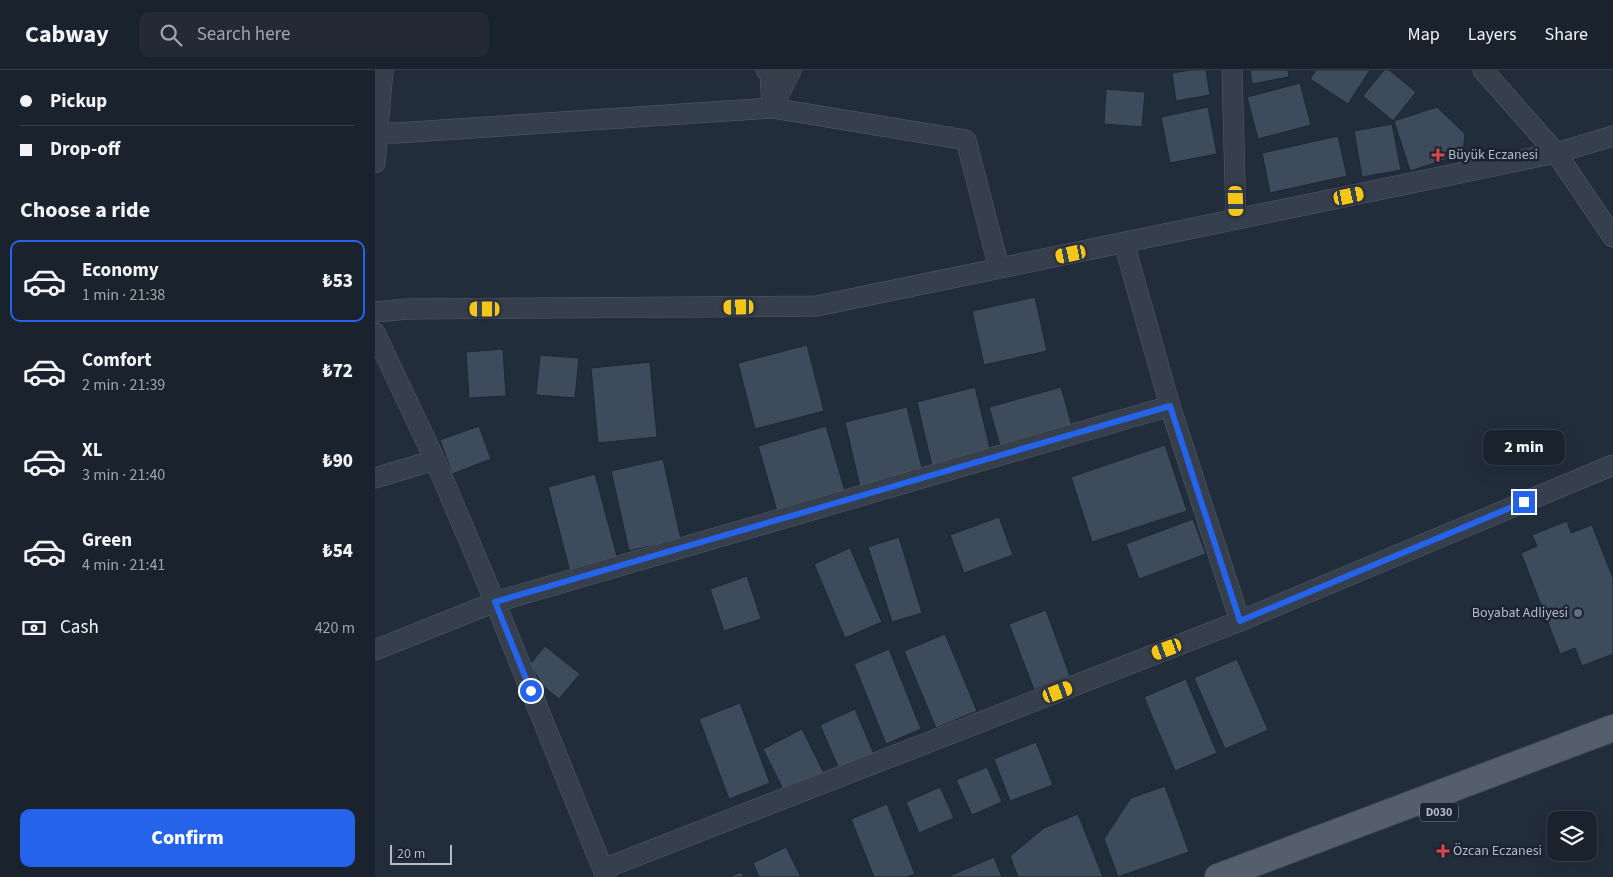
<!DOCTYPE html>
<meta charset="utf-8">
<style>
body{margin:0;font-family:"Source Sans 3",sans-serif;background:#232a35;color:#f1f3f6;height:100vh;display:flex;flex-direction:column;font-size:19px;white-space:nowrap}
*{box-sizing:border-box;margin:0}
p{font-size:16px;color:#9fa4aa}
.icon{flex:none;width:28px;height:28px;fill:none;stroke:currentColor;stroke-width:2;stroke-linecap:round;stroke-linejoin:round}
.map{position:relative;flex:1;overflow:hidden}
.panel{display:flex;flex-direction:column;background:#1a222d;width:375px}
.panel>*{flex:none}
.top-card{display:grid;align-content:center;height:110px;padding:0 20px;background:#1a222d}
.fabs{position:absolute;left:1172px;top:741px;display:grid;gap:10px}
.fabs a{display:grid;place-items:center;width:50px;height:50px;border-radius:10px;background:#1a222d;box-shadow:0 5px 20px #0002,0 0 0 1px #383f49;font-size:25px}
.scale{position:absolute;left:15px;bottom:12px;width:62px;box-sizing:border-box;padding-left:5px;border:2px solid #b1bac8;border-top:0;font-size:14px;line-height:18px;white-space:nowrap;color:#b1bac8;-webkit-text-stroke:4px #1b2430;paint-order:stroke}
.end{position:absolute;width:22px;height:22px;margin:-11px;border:6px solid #2563eb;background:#fff;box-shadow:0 0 0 2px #fff}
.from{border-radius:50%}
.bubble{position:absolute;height:35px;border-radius:10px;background:#1a222d;box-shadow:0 5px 20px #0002,0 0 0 1px #383f49;font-size:16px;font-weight:800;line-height:35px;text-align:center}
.car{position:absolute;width:15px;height:30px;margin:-15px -8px;border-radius:6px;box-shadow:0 0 4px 1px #0007;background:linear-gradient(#f5c518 24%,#345 0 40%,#f5c518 0 76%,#345 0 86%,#f5c518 0)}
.top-card b{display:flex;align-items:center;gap:18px;height:48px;font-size:19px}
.top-card b+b{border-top:1px solid #383f49}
.top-card i{width:12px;height:12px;background:#f1f3f6}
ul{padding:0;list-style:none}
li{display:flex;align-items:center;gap:15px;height:82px;margin:0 10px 8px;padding:0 10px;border:2px solid transparent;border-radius:10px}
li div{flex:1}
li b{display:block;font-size:19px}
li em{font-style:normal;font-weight:800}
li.active{border-color:#2563eb}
li>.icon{width:45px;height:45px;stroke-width:1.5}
h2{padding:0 20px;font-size:22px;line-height:60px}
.pay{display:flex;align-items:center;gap:12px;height:55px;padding:0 20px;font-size:19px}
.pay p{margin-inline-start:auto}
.button{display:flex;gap:10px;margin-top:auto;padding:10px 20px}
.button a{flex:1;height:58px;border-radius:10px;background:#2563eb;color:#fff;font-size:20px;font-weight:800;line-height:58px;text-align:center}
header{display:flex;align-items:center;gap:30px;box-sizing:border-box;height:70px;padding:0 25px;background:#1a222d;border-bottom:1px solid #383f49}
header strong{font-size:24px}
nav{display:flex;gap:28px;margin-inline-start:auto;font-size:18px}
.search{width:350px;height:45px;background:#232a35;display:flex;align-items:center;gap:12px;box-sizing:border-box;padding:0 18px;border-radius:10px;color:#9fa4aa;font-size:19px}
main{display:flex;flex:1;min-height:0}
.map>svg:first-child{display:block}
.building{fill:#3e4b5b;stroke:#1d2633}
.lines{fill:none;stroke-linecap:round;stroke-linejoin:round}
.minor-casing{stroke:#545d6a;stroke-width:21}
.major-casing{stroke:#3f4855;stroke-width:28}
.minor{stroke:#363f4c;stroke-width:20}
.major{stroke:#545e6c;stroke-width:26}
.route{stroke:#2563eb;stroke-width:6}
.health-dot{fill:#e0444e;stroke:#1b2430;stroke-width:2}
.service-dot{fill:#5c6f8a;stroke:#1b2430;stroke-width:2}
.labels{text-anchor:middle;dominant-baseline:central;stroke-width:5;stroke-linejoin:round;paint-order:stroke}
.shield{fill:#1b2430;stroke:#848d9a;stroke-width:1}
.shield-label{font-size:12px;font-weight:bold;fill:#b1bac8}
.poi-label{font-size:14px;fill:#b1bac8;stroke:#1b2430;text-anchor:start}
</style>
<header>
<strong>Cabway</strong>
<div class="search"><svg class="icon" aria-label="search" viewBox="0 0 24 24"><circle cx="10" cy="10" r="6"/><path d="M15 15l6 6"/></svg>Search here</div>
<nav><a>Map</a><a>Layers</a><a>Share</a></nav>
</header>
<main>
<section class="panel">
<div class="top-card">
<b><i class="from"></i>Pickup</b>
<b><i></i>Drop-off</b>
</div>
<h2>Choose a ride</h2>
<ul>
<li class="active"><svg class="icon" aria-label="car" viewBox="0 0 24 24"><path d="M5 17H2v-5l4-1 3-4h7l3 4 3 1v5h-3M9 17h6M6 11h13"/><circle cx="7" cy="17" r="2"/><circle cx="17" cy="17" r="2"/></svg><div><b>Economy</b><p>1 min · 21:38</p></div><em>₺53</em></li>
<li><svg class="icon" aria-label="car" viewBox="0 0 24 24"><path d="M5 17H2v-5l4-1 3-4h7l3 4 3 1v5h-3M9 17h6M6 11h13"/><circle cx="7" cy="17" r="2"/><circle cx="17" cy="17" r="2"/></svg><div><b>Comfort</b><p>2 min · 21:39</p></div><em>₺72</em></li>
<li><svg class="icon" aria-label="car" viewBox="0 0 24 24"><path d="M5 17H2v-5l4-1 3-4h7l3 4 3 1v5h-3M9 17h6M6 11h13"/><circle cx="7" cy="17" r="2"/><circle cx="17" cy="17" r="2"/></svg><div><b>XL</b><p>3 min · 21:40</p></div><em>₺90</em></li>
<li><svg class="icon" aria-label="car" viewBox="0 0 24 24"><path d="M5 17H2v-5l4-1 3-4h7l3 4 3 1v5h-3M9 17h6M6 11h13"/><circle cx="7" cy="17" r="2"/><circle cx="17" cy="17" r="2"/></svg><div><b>Green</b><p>4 min · 21:41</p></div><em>₺54</em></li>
</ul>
<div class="pay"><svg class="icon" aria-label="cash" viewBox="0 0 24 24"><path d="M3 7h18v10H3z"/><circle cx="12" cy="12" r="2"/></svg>Cash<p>420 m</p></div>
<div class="button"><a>Confirm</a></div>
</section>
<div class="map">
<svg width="1238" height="807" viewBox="0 0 1238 807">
<rect width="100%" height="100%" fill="#222d3c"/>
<path class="building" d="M816 0H831L835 25 801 31 797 3Z
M875 0H913L914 7 877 14Z
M941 0H995L973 34 935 9Z
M1009 0H1014L1041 22 1018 51 988 26Z
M925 13 936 55 883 69 872 27Z
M731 19 770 22 767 57 729 54Z
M833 37 842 84 795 93 786 47Z
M1062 37 1090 64 1088 84 1035 101 1019 51Z
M1017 54 1026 100 987 107 979 61Z
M963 66 972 106 895 123 887 83Z
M660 227 672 281 609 295 597 241Z
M432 275 449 341 380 359 363 293Z
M128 279 131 326 94 328 91 282Z
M165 285 204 288 200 328 161 325Z
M275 292 282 367 223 373 216 298Z
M600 317 616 382 557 396 542 332Z
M686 317 697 356 625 376 614 337Z
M532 337 548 402 485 417 470 352Z
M104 356 116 389 77 404 65 370Z
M451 356 470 421 402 441 383 376Z
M790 375 812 441 717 472 696 407Z
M288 389 306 469 254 481 236 401Z
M220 404 243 490 195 502 173 417Z
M624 447 638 485 589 503 575 465Z
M818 449 831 484 764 509 751 474Z
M1192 451 1196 463 1217 455 1238 508V584L1207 596 1200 578 1185 584 1146 483 1162 476 1157 465Z
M524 467 547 543 517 552 493 477Z
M475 478 507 552 470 568 439 494Z
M372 506 386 549 349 561 335 519Z
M671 540 695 606 659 620 634 554Z
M570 564 602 641 561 658 529 581Z
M170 576 205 604 184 629 167 615 155 594Z
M514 579 546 659 511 674 479 594Z
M862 589 893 660 850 679 819 608Z
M811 609 842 683 800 701 769 627Z
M365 633 395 713 354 729 324 649Z
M480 639 499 684 464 699 445 655Z
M427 659 449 703 410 723 388 679Z
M661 672 678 715 635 731 619 689Z
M612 697 627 732 597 745 581 710Z
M790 716 814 782 743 807 729 769 756 728Z
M565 717 579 748 544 763 531 732Z
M512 734 540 804 532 807H499L476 749Z
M703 744 728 807H643L635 786 669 758Z
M411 777 426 807H384L378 793Z
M619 787 627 807H572Z
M366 802 369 807H354Z"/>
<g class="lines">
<defs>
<path id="minor" d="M391 0 395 3 397 36
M857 0 861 149
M1108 0 1181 83 1238 167
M397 38 416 0
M0 63H22L397 38 591 70 624 198
M0 93 8 0
M749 173 795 336
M0 242 32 239 442 236 1181 83 1238 66
M0 263 60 390 120 532 231 807
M0 408 60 390
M865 551 1238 395
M0 580 120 532 795 336 865 551 228 799"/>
<path id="major" d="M843 807 1238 658"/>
</defs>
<use href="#minor" class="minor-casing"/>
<use href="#major" class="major-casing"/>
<use href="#minor" class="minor"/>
<use href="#major" class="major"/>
</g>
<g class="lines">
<path class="route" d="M156 621 120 532 795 336 865 551 1149 432"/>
</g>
<g class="health-dot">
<path d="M1060.5 77.5h5v5h5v5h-5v5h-5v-5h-5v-5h5z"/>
<path d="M1065.5 773.5h5v5h5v5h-5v5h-5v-5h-5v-5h5z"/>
</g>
<circle class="service-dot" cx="1203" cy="543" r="5"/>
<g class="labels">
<rect class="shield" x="1045" y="732.5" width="38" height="19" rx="4"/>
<g class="shield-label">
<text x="1064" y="742">D030</text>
</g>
<g class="poi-label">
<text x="1073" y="85">Büyük Eczanesi</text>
<text x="1193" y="543" text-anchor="end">Boyabat Adliyesi</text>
<text x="1078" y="781">Özcan Eczanesi</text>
</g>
</g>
</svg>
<div class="fabs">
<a><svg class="icon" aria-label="layers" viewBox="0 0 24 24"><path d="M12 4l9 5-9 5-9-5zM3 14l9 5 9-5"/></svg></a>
</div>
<div class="scale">20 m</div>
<i class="end from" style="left:156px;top:621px"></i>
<i class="end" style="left:1149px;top:432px"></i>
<div class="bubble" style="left:1108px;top:360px;width:82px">2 min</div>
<i class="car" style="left:974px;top:126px;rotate:78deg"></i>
<i class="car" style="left:861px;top:131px;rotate:178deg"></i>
<i class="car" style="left:696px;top:184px;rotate:258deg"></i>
<i class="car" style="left:364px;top:237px;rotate:269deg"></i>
<i class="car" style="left:110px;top:239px;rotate:270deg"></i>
<i class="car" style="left:792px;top:579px;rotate:249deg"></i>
<i class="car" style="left:683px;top:622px;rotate:69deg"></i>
</div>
</main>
